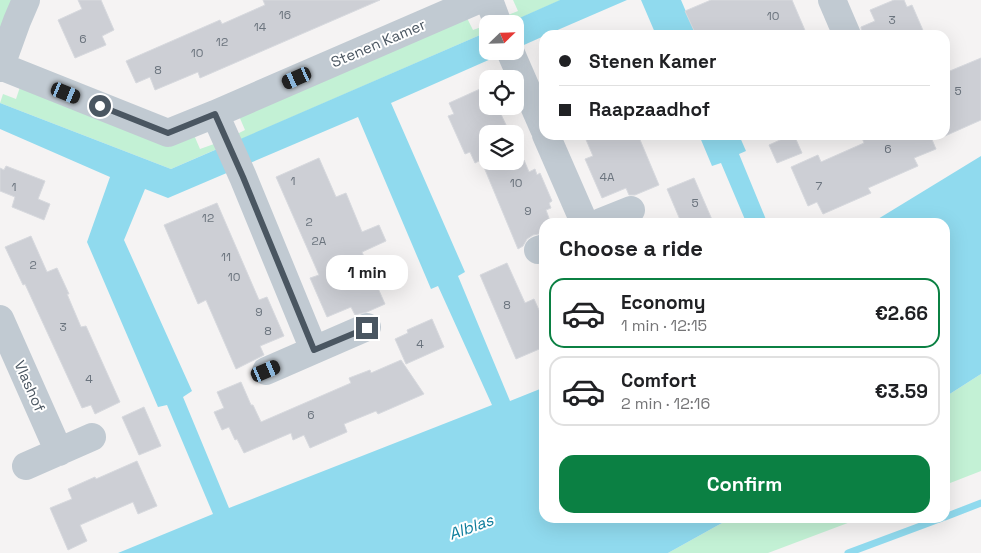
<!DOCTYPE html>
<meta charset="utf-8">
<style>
body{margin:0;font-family:"Space Grotesk",sans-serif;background:#f6f6f6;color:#202124;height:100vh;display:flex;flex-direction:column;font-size:19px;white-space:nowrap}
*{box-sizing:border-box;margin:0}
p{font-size:16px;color:#757577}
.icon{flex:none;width:28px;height:28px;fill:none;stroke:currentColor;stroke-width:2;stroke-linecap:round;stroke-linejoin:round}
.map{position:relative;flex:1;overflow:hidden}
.details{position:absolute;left:539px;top:218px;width:411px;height:305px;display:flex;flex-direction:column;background:#fff;border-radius:15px;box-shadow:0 5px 20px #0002}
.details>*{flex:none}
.guide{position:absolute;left:539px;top:30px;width:411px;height:110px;border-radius:15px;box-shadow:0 5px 20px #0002;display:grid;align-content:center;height:110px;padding:0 20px;background:#fff}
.needle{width:32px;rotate:67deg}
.controls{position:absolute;left:479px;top:15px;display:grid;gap:10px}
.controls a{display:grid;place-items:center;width:45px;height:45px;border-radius:10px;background:#fff;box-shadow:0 5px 20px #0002;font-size:25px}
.end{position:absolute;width:22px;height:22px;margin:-11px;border:6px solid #4a5661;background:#fff;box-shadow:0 0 0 2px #fff}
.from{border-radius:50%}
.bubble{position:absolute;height:35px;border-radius:15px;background:#fff;box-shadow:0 5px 20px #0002;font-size:16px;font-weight:800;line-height:35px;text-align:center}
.car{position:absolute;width:15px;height:30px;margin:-15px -8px;border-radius:6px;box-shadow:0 0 4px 1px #0007;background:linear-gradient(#222 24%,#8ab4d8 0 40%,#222 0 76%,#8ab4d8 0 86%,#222 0)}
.guide b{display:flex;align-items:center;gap:18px;height:48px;font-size:19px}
.guide b+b{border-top:1px solid #e0e0e0}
.guide i{width:12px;height:12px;background:#202124}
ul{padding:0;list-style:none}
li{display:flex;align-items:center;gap:15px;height:70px;margin:0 10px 8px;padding:0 10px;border:2px solid #e0e0e0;border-radius:15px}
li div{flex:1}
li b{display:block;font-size:19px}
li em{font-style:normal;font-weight:800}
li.active{border-color:#0b8043}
li>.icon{width:45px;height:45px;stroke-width:1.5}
h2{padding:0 20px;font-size:22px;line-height:60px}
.cta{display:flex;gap:10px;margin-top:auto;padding:10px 20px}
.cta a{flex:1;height:58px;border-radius:15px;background:#0b8043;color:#fff;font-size:20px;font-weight:800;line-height:58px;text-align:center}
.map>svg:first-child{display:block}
.green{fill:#c3f1d5}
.water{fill:#90daee;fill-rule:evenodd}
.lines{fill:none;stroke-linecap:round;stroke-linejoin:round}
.stream{stroke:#90daee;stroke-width:7}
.building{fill:#cdcfd5;stroke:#d7d9de}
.minor{stroke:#c1cad2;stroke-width:28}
.route{stroke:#4a5661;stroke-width:6}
.labels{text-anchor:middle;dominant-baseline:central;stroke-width:4;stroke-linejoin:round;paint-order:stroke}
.number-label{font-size:12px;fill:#6b747e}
.street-label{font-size:15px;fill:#4a5661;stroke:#fff}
.water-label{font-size:16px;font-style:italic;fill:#0c7c9b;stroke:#fff}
</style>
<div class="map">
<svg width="981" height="553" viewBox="0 0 981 553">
<rect width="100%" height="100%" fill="#f5f3f3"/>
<path class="green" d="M0 0H15L0 36Z
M513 0H561L511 22 508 15 518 11Z
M467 18 473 30 487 25V32L237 141 235 135 245 130 239 116Z
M20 87 169 147 194 135 200 149 214 144 217 149 171 169 0 103 3 94 16 99Z
M981 374V471L945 485V397Z
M731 518H861L768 553H668Z"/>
<path class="water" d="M560 0H627L546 35H544V36L515 49V24H506Z
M641 0H681L696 35H656Z
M487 32 488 51H509L391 103 465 272 458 276 510 401 540 389 541 392 544 391V518H731L668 553H118L213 514 167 405 158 407 87 242 110 177 0 129V103L171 169ZM358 117 431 289 438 286 492 405 229 508 183 397 192 391 124 240 145 189 168 198Z
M699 135H739L746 151 739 154 767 222H746L721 163 712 166Z
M981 156V374L945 397V222H873Z"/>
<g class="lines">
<path class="stream" d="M945 517 981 503
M848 553 942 518"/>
</g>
<path class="building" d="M78 0H101L114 30 102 36 106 45 75 58 58 20 82 9Z
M263 0H380L200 78 198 72 155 90 150 77 136 83 126 61 220 20 222 24 265 5Z
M711 0H792L807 35H696L685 11Z
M894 0H904L907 7 912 5 925 35H862L861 27 875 21 870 10Z
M981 58V120L945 136V73Z
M480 89 488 106H497L508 129 505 131 506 134H488V161H515V155L518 163 524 160 529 172 535 169 537 175 540 173 552 201 549 203 551 208 546 210 550 221 544 222V233L533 235 527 239 523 246 518 249 481 160 475 163 470 152 465 154 448 116 454 114 449 103Z
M584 135H638L659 185 635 195H629L626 188 602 198 585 159 593 156Z
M791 135H794L802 153 777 163 769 145Z
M861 135H930L936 149 914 158 918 166 868 188 871 193 823 214 817 202 808 206 791 167 818 155 821 162 864 143Z
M319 158 336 197 346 193 362 232 379 225 386 241 362 252 385 304 367 312 355 315 351 307 327 317 310 278 319 275 276 177Z
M6 166 45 181 38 199 50 204 44 220 12 207 15 197 0 191V168L4 170Z
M694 178 713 222H681L667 189Z
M217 203 259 300 267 297 284 336 260 346 264 355 236 369 206 300 198 304 164 225Z
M31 236 47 272 57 268 69 294H67L81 327 86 326 120 402 95 414 91 405 82 408 25 284 23 285 5 247Z
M507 263 525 303 534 299 544 321V347L516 359 480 275Z
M432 319 444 347 406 364 395 339 408 333 407 330Z
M401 360 424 394 378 414 376 411 344 424 347 432 310 448 304 435 293 440 291 433 244 453 237 439 235 440 229 427 222 430 214 412 224 408 217 392 241 382 251 405H253L261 422 351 383 349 378 370 370 371 373Z
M144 407 161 446 139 455 122 417Z
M137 461 157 506 138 514 133 502 80 525 87 541 68 550 50 508 72 499 68 489 95 477 96 479Z"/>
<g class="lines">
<path class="minor" d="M489 0 498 24
M832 0 847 35
M510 51 544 129
M0 66 168 133 215 114 478 0
M0 68 17 21 26 0
M215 114 243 177 314 350
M546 135 584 222
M601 222 631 210
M538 250 544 248
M0 319 59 452
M266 371 367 327
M26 466 92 437"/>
</g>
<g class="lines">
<path class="route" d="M100 106 168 133 215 114 243 177 314 350 367 328"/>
</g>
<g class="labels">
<g class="number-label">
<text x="285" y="15">16</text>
<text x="773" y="16">10</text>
<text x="892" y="20">3</text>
<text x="260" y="27">14</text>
<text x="83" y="39">6</text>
<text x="222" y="42">12</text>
<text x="197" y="53">10</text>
<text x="158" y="70">8</text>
<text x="958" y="91">5</text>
<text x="888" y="149">6</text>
<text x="607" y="177">4A</text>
<text x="293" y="181">1</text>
<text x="516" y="183">10</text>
<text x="819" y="186">7</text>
<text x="14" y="187">1</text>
<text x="695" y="203">5</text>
<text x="528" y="211">9</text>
<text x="208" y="218">12</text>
<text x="309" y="222">2</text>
<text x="319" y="241">2A</text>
<text x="226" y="257">11</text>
<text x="33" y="265">2</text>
<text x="234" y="277">10</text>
<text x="507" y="305">8</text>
<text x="259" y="312">9</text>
<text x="63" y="327">3</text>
<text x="268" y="331">8</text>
<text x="420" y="344">4</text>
<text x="89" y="379">4</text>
<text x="311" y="415">6</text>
</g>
<g class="street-label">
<text transform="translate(378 43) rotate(-23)">Stenen Kamer</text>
<text transform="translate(30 386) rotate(66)">Vlashof</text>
</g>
<g class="water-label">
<text transform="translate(471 527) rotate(-20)">Alblas</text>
</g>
</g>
</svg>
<div class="controls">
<a><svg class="needle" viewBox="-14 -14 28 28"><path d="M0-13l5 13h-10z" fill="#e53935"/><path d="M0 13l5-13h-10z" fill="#757577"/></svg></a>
<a><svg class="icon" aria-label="locate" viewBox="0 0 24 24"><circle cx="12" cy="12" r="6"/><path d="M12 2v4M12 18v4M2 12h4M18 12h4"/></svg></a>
<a><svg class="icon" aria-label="layers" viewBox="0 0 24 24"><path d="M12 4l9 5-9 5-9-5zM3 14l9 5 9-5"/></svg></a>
</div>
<i class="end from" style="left:100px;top:106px"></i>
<i class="end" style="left:367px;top:328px"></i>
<div class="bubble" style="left:326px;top:255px;width:82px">1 min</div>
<i class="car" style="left:297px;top:78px;rotate:246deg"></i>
<i class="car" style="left:66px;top:93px;rotate:112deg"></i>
<i class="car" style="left:266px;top:371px;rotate:67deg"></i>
<div class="guide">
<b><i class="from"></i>Stenen Kamer</b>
<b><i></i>Raapzaadhof</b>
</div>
<section class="details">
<h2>Choose a ride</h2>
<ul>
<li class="active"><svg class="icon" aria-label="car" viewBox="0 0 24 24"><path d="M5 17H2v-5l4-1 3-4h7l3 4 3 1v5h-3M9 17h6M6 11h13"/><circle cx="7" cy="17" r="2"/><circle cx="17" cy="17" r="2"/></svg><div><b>Economy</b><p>1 min · 12:15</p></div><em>€2.66</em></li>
<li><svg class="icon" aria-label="car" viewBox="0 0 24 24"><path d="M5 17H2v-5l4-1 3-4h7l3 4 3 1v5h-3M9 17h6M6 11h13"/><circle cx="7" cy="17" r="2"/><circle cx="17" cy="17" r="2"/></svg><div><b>Comfort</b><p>2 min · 12:16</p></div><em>€3.59</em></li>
</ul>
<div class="cta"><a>Confirm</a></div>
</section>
</div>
